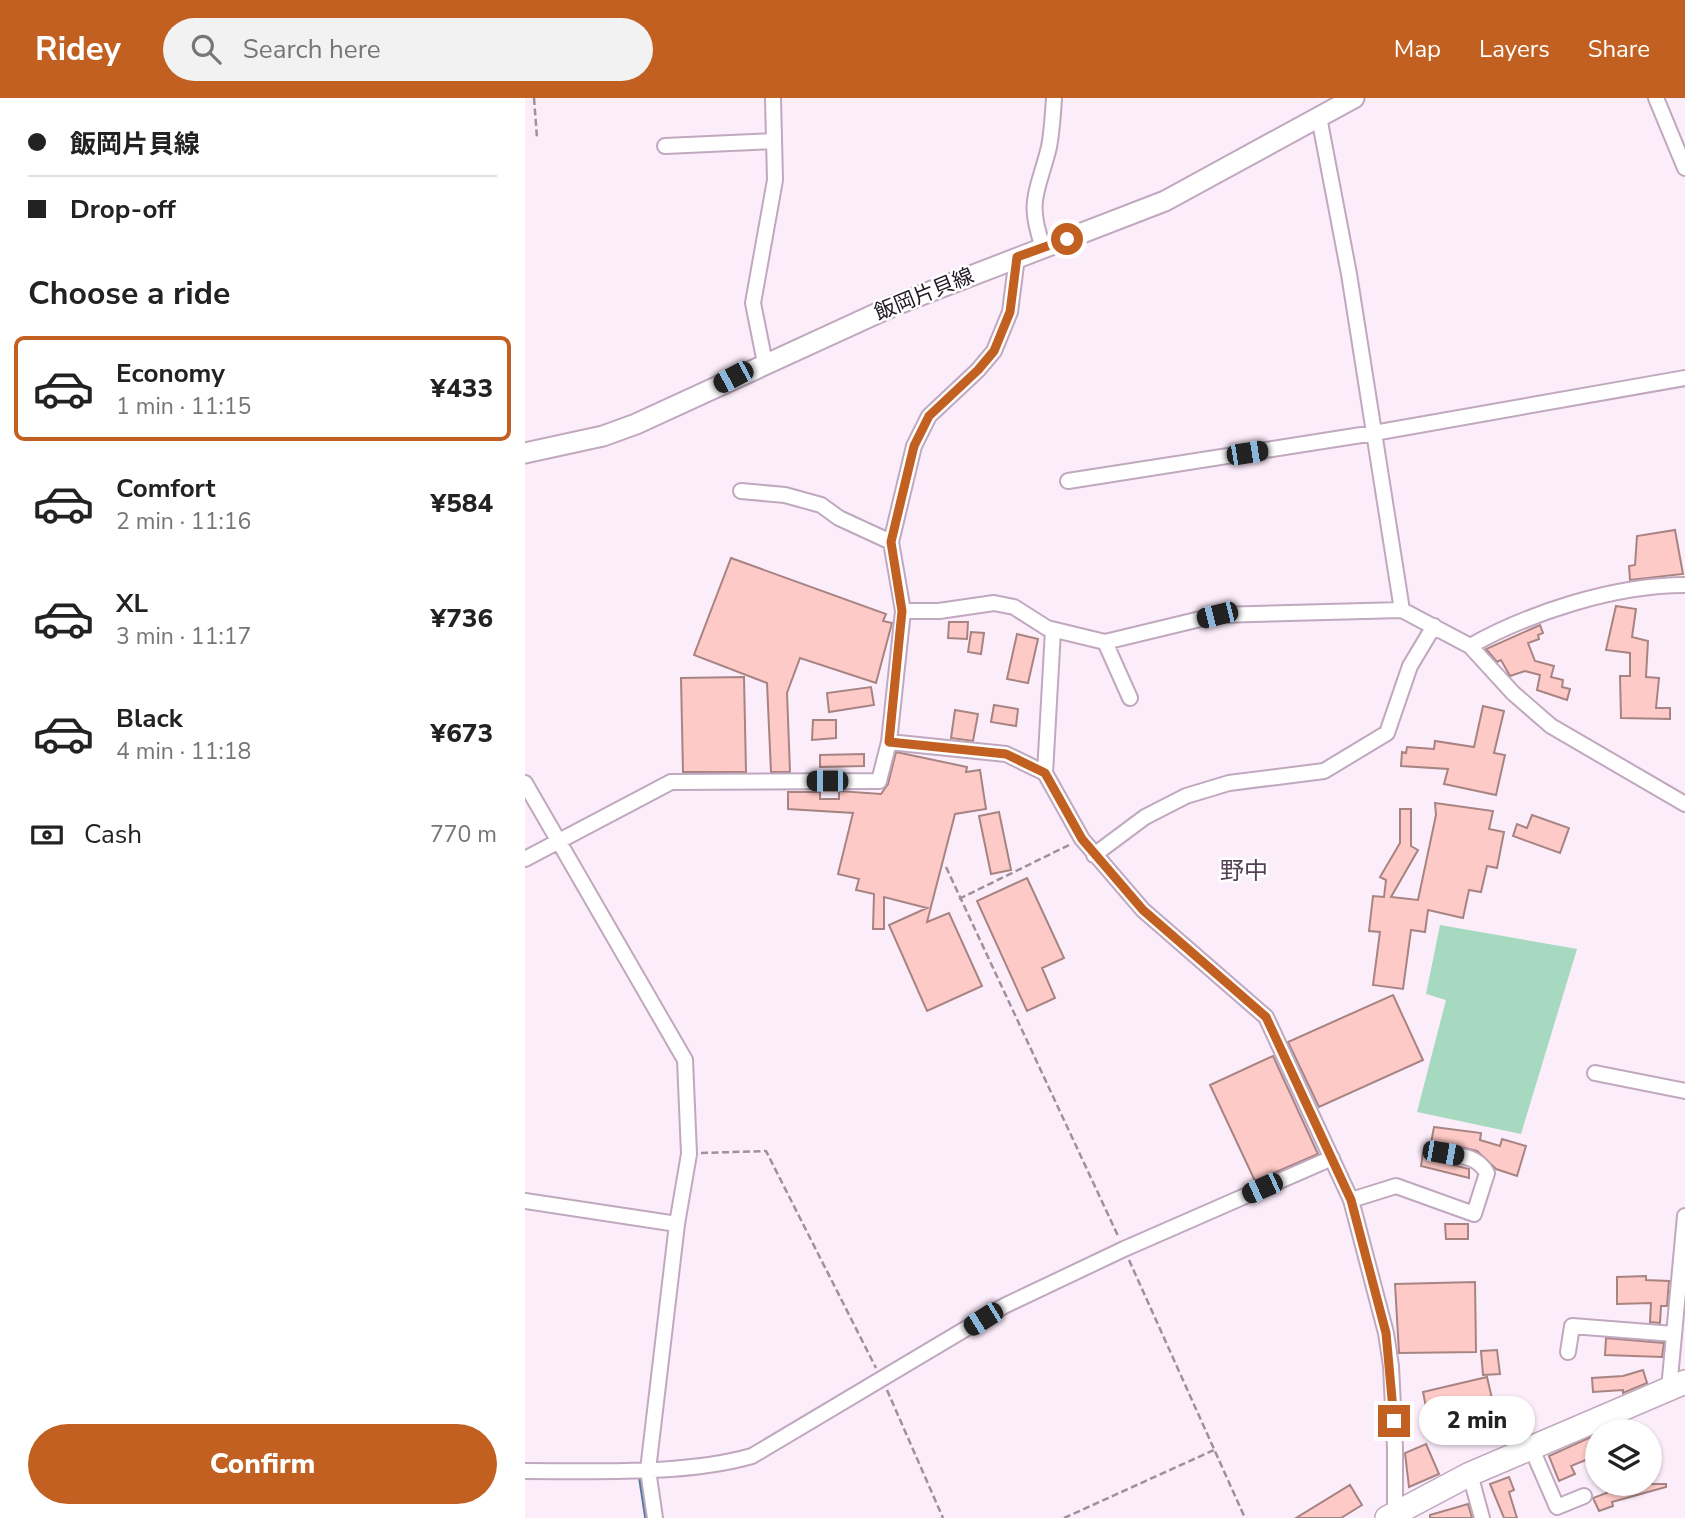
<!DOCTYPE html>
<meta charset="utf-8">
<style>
body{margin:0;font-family:"Nunito Sans","Noto Sans JP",sans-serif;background:#f2f2f2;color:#222;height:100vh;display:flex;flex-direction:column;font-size:26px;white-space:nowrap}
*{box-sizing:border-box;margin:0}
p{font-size:23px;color:#767676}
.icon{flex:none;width:38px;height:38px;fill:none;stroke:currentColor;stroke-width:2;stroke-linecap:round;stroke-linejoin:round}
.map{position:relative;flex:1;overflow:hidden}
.panel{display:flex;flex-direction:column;background:#fff;width:525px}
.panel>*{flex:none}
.hud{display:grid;align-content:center;height:154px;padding:0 28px;background:#fff}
.buttons{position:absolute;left:1060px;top:1321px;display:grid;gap:14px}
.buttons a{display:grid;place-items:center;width:77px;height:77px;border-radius:50%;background:#fff;box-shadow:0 2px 5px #0004;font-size:35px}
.end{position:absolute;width:32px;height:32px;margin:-16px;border:9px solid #c26022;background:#fff;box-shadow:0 0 0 4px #fff}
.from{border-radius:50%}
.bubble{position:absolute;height:49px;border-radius:24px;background:#fff;box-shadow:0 2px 5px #0004;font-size:23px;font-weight:800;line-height:49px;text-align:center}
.car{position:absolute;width:21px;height:42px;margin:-21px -10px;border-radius:9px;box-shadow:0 0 5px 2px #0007;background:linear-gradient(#222 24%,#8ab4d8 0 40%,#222 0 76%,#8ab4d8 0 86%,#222 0)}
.hud b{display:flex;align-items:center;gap:24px;height:66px;font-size:26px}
.hud b+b{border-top:2px solid #e0e0e0}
.hud i{width:18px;height:18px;background:#222}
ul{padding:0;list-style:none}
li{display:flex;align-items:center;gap:21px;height:105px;margin:0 14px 10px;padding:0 14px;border:4px solid transparent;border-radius:10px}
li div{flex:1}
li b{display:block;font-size:26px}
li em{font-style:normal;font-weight:800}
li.active{border-color:#c26022}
li>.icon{width:63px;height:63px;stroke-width:1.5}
h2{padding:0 28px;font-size:32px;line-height:84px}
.pay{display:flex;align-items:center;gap:18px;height:77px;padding:0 28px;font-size:26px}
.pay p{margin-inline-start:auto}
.button{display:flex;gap:14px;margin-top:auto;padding:14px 28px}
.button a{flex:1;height:80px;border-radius:42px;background:#c26022;color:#fff;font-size:28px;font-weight:800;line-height:80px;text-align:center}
header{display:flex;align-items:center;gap:42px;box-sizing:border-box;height:98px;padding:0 35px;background:#c26022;color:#fff}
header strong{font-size:33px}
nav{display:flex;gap:38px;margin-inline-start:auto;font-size:24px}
.search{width:490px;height:63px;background:#f2f2f2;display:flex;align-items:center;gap:18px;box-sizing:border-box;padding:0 24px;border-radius:38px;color:#767676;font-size:26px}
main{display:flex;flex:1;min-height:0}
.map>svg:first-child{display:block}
.green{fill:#a6d9bf}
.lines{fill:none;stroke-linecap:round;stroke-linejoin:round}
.stream{stroke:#507ca0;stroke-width:3.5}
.building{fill:#fecac7;stroke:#a78482;stroke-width:2}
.minor-casing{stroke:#c0a8bf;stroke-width:18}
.secondary-casing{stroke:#c0a8bf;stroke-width:23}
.primary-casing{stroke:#c0a8bf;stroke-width:26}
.path{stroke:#9e919d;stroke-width:2.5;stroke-dasharray:7 3.5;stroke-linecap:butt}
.minor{stroke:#fff;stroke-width:14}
.secondary{stroke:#fff;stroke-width:19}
.primary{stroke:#fff;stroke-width:23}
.route{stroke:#c26022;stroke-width:9}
.labels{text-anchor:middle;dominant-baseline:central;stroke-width:5;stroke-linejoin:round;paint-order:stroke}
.street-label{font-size:21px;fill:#221922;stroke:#fff}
.quarter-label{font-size:24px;fill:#554055;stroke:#fff}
</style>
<header>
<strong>Ridey</strong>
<div class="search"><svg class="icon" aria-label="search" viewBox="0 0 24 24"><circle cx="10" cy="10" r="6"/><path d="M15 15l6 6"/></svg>Search here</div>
<nav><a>Map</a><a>Layers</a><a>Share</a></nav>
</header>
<main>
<section class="panel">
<div class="hud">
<b><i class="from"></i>飯岡片貝線</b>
<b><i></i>Drop-off</b>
</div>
<h2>Choose a ride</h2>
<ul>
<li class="active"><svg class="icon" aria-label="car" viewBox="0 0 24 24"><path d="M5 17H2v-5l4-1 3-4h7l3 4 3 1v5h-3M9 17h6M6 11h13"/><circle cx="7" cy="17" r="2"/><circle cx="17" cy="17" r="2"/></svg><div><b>Economy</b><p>1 min · 11:15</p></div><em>¥433</em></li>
<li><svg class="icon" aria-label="car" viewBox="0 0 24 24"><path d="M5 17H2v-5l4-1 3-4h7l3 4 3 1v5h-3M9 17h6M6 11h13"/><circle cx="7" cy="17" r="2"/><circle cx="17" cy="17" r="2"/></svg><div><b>Comfort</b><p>2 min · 11:16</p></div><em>¥584</em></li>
<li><svg class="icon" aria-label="car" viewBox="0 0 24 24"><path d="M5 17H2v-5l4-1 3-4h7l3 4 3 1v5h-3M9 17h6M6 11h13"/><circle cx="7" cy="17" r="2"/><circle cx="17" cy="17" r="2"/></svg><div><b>XL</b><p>3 min · 11:17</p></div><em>¥736</em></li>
<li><svg class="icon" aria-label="car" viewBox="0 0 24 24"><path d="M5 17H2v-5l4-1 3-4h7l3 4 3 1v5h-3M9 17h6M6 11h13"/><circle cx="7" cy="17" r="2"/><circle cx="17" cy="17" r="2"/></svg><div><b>Black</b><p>4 min · 11:18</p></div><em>¥673</em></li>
</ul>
<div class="pay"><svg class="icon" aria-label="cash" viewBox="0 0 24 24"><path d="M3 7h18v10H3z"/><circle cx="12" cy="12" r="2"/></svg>Cash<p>770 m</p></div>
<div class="button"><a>Confirm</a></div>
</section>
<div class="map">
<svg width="1160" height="1420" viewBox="0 0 1160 1420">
<rect width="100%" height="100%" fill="#fcedfb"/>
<path class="green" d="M915 827 1052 851 996 1036 892 1014 921 902 901 896Z"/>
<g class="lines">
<path class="stream" d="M115 1381 121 1420"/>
</g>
<path class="building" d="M1150 432 1158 476 1105 482 1104 468 1110 467 1112 438Z
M206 460 361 516 358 523 367 525 351 585 275 560 262 595 265 674H246L242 585 169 557Z
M1091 508 1111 511 1107 539 1123 543 1121 579 1134 580 1131 610H1145V621L1096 620 1095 578H1105V555L1081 552Z
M424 524H443L442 541 423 540Z
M1015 527 1018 535 1013 537 1014 541 1003 545 1010 563 1029 568 1026 579 1038 582 1037 589 1045 591 1042 602 1012 592 1015 577 1000 573 985 578 976 562 972 564 961 551Z
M446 534 459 535 456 556 443 554Z
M492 536 513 541 503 585 482 581Z
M219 579 221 674H158L156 580Z
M346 589 349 607 304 614 302 595Z
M469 607 493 611 491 628 466 624Z
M958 608 979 613 969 655 980 657 971 697 919 686 923 671 876 668 877 654 881 655 882 649 909 651 910 643 949 649Z
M430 612 453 616 448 643 426 640Z
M288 622H311V640L287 642Z
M371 654 442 669 441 674 455 672 461 711 430 716 402 824 424 815 457 888 402 913 364 827 402 810 359 799V831H348L349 796 331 792 334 781 313 776 328 715 263 711V694H295V701H314V693L356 696 363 686Z
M339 656V668L295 669V657Z
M910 705 968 713 964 731 979 734 972 770 962 768 956 794 944 792 938 820 903 812 900 834 886 832 878 891 848 887 855 834 844 833 848 798 859 799 861 782 855 779 875 745V711H886V748L893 752 866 799 893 802 911 717Z
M474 714 486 772 466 776 454 718Z
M1007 717 1044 730 1035 755 988 738 992 726 1002 730Z
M502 780 539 860 517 870 530 900 502 913 452 803Z
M868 897 898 962 794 1009 763 944Z
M748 958 793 1056 730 1083 685 987Z
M909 1029 956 1035 955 1042 975 1048 977 1041 1001 1048 992 1078 971 1071 952 1053 919 1045 910 1050 909 1059 916 1064 944 1071V1080L896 1068 898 1055 904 1056Z
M920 1126H943V1141H921Z
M1121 1178V1182L1144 1183 1142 1208H1136L1135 1225 1125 1224 1126 1205 1092 1206V1179Z
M950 1184 951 1254 874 1255 870 1186Z
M1081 1240 1139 1245 1137 1259 1080 1257Z
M972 1252 975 1276 958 1277 956 1253Z
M1118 1272 1122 1285 1098 1295V1292L1068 1294 1067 1280 1098 1278Z
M962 1279 968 1305 947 1310 948 1315 904 1324 898 1294Z
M1066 1339 1073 1357 1046 1368 1050 1376 1034 1383 1024 1358Z
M901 1346 914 1376 884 1389 880 1355Z
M984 1379 989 1392 984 1394 992 1420H979L965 1386Z
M1085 1386H1141V1389L1087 1404 1088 1408 1074 1413 1068 1400 1087 1393Z
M825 1387 837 1407 816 1420H771Z
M943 1406 947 1420H905V1417Z"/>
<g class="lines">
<defs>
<path id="minor" d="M1131 0 1160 70
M794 19 824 176 877 512 945 548 988 595 1026 628 1160 706
M140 48 249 43
M518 149C501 102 513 94 524 49 527 33 528 16 529 0
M240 265 228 205 250 82 248 0
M543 383 849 335 1160 280
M216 393 260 397 296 407 314 420 366 444
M378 513H414L469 505 489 509 522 530 580 544 605 600
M580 544 692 517 877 512
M945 548C1006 514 1090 487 1160 487
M364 644 481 656 520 675 557 741 618 812 741 919 826 1102 861 1235 866 1268 870 1350V1419
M520 675 528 532
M0 685 160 962 164 1056 152 1126 123 1372 130 1420
M569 757 620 719 661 698 704 685 799 673 862 635 885 568 909 528
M0 761 146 684 354 683 364 644 378 513 366 444 389 348 404 318 453 272 469 253 485 214 492 159
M1070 975 1160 993
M826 1102 871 1088 949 1116 962 1075C952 1058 937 1058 918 1055
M0 1103 152 1126
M1043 1254 1047 1228 1149 1236
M1144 1291 1160 1118
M1006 1349 1032 1409 1059 1398
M0 1373C69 1373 161 1377 227 1358L479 1208 599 1151 807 1060
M945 1376 957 1420"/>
<path id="secondary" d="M0 355 78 338 111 326 368 208 640 103 829 0"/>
<path id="primary" d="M862 1420 945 1376 1160 1284"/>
</defs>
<use href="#minor" class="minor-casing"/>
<use href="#secondary" class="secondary-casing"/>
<use href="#primary" class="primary-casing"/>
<path class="path" d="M9 0 12 40
M421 769 594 1140
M434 801 544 747
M176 1055 241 1053 351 1270
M604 1162 720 1420
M362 1292 418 1420
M539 1420 689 1352"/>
<use href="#minor" class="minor"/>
<use href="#secondary" class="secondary"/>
<use href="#primary" class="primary"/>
</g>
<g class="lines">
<path class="route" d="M542 141 492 159 485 214 469 253 453 272 404 318 389 348 366 444 377 513 364 644 481 656 520 675 557 741 618 812 741 919 826 1102 861 1235 869 1323"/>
</g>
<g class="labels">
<g class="street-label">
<text transform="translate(399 196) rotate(-22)">飯岡片貝線</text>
</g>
<g class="quarter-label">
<text x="719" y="773">野中</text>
</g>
</g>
</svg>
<div class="buttons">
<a><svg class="icon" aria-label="layers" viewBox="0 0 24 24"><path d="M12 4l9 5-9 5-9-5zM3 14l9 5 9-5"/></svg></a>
</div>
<i class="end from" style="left:542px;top:141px"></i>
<i class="end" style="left:869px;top:1323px"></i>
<div class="bubble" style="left:894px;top:1298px;width:116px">2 min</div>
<i class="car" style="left:208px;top:279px;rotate:242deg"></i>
<i class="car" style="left:722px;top:355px;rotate:81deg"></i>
<i class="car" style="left:692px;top:517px;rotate:256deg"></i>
<i class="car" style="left:302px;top:683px;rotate:270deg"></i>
<i class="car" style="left:918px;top:1055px;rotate:100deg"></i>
<i class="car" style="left:737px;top:1090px;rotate:246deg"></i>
<i class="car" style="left:458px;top:1221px;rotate:238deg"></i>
</div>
</main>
